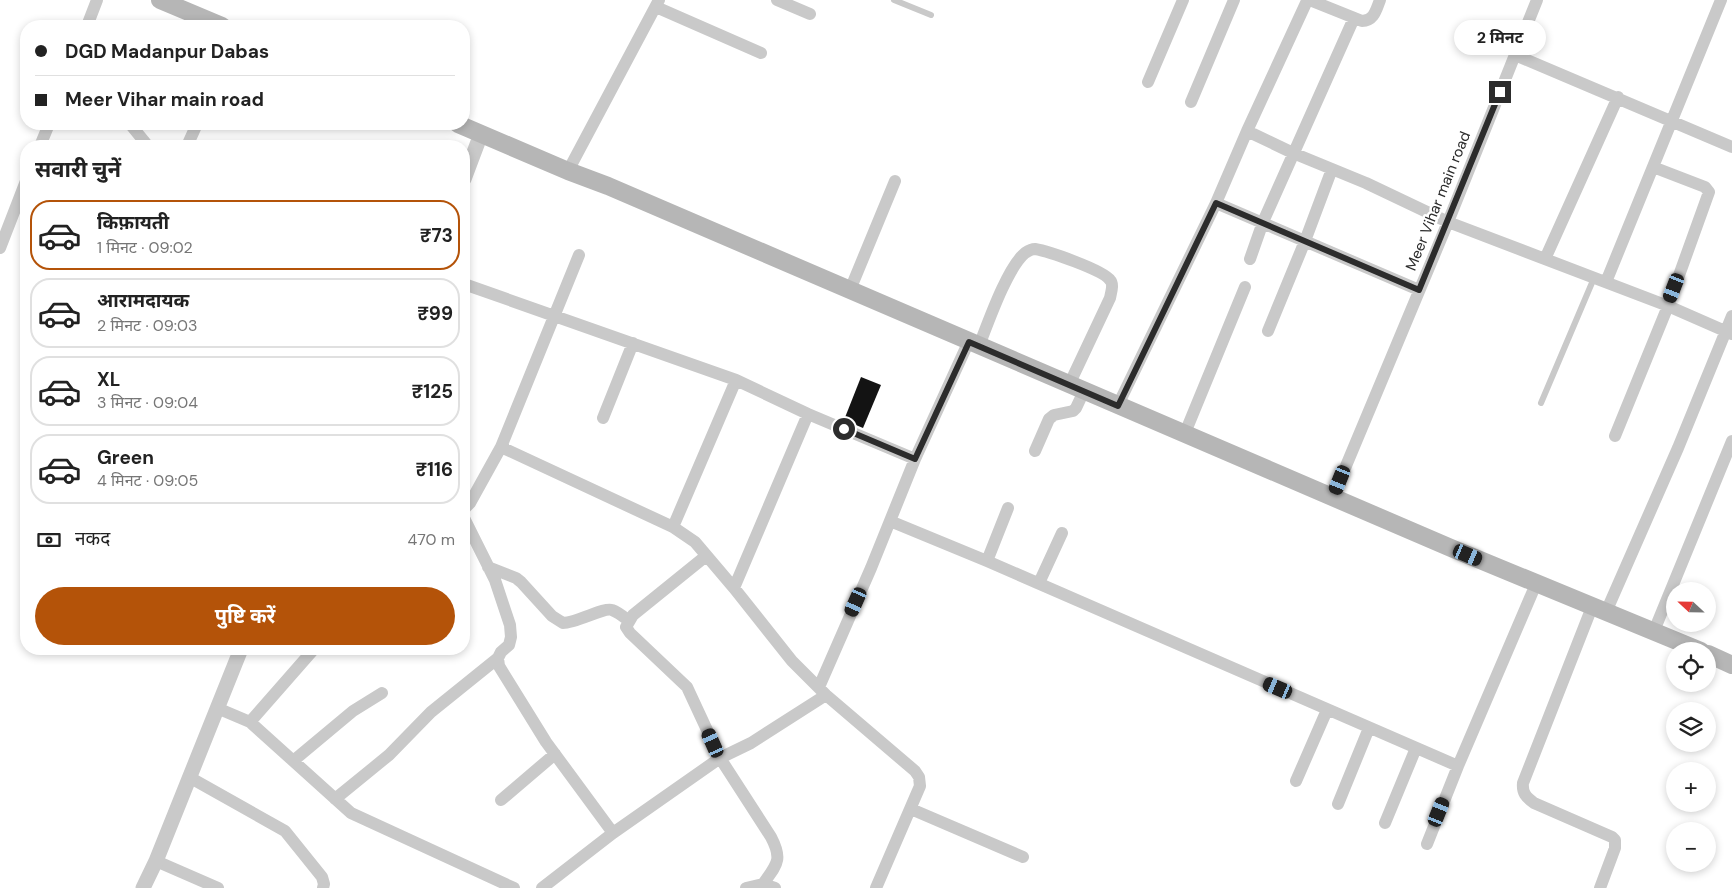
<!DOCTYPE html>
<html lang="hi">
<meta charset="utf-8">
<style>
body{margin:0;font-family:"DM Sans","Noto Sans Devanagari",sans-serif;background:#f2f2f2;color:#222;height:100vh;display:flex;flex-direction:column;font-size:19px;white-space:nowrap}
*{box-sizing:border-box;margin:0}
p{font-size:16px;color:#767676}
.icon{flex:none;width:28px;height:28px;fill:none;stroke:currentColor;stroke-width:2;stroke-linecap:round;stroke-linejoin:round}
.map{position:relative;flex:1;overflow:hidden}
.sheet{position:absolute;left:20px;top:140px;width:450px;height:515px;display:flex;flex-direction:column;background:#fff;border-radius:20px;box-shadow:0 2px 8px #0003}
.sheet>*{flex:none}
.banner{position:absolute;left:20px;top:20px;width:450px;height:110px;border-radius:20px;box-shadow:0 2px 8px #0003;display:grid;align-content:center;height:110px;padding:0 15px;background:#fff}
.needle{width:32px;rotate:292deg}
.controls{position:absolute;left:1666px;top:582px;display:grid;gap:10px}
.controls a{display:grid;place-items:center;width:50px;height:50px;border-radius:50%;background:#fff;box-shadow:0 2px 8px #0003;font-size:25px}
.end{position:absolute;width:22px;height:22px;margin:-11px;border:6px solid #2c2c2c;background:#fff;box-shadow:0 0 0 2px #fff}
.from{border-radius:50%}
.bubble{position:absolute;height:35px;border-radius:18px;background:#fff;box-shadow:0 2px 8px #0003;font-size:16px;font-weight:700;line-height:35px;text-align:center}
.car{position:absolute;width:15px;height:30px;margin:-15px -8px;border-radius:6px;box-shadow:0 0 4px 1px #0007;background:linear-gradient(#222 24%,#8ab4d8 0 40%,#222 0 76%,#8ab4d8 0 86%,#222 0)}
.banner b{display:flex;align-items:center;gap:18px;height:48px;font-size:19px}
.banner b+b{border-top:1px solid #e0e0e0}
.banner i{width:12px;height:12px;background:#222}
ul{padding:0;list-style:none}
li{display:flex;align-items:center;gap:15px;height:70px;margin:0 10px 8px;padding:0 5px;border:2px solid #e0e0e0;border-radius:20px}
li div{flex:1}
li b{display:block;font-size:19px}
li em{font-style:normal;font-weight:700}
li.selected{border-color:#b45309}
li>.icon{width:45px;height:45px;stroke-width:1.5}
h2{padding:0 15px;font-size:22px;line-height:60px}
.pay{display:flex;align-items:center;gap:12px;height:55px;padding:0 15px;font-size:19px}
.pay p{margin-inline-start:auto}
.primary-button{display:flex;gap:10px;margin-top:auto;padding:10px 15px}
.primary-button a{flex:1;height:58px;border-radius:30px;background:#b45309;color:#fff;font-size:20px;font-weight:700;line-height:58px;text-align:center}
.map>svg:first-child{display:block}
.building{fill:#131313}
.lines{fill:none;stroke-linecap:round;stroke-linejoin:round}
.service{stroke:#c9c9c9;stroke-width:6}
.minor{stroke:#c9c9c9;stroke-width:12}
.tertiary{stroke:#c9c9c9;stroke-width:15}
.secondary{stroke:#b6b6b6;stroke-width:18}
.route{stroke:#2c2c2c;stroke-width:6}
.labels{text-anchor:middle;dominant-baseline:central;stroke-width:5;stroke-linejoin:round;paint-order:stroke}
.street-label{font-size:15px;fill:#2c2c2c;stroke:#fff}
</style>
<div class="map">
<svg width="1732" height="888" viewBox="0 0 1732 888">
<rect width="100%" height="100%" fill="#fff"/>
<path class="building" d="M861 377 881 385 863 428 844 420Z"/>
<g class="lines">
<path class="service" d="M894 0 931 15
M1541 403 1594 278"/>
<path class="minor" d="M777 0 810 14
M656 7 761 53
M87 26 97 0
M1515 55 1732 147
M1148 82 1183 0
M1191 102 1234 0
M130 124 148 146
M1247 131 1293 153 1366 183 1448 222 1668 306 1732 334
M40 146 49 124
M187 146 197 124
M568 171 659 0
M1216 203 1419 290
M0 248 26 181
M1250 259 1263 222 1354 18
M1545 259 1618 97
M1606 282 1721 0
M464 284 736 380 808 414 915 459
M850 290 895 181
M1268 331 1305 241 1332 169
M979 346C988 323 1007 268 1025 253 1028 251 1032 249 1035 249 1048 251 1103 270 1110 280 1114 284 1111 293 1110 298L1069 385
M1118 405 1216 203 1247 131 1306 3 1309 0 1312 1 1362 21C1374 21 1376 10 1380 0
M603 418 633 343
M1185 433 1245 287
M1615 436 1668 306 1709 192 1705 187 1653 167
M501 447 673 527 695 542 734 588 792 661 826 695 915 771 919 777 920 786 876 888
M1035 451 1049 419 1054 415 1073 411 1076 408 1084 391
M1333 497 1448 222 1537 0
M464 509 470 503 501 447 579 255
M464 518 495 580 510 625 511 637 509 645 501 652 498 658 499 666 546 742 613 833
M890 521 987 561 1458 766
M673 527 736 380
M706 556 633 615 626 627 630 633 687 687 720 758 771 837C783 860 777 864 763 884
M987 561 1008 508
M488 567 516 578 521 582 552 616 563 623C577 623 604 607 612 610 618 612 624 617 629 621
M1039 583 1062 533
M734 588 808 414
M1592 607 1523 783C1522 793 1526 797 1534 803L1612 837 1615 840V848L1600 888
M1606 612 1678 448 1732 316
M1654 631 1732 441
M819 687 871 568 915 459 969 341
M217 708 250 722 314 649
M250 722 351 813 514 888
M293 761 353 711 382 693
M189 777 285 831 322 877 324 884 323 888
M1296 781 1327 710
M335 799 389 755 431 712 498 658
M501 800 555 754
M1338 804 1369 728
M911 809 1023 857
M1385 823 1416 748
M1427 844 1458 766 1536 584
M156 861 218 888
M542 888 613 833 720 758 751 743 826 695
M746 888 763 884 775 888"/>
<path class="tertiary" d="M464 179 481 134
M143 888 156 861 241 649"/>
<path class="secondary" d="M160 0 222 26
M458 124 568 171 608 186 1451 548 1701 651
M1708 654 1732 665"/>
</g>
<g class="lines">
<path class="route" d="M844 429 915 459 969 342 1118 406 1216 203 1419 290 1500 92"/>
</g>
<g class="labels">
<g class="street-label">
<text transform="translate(1438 201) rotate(-68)">Meer Vihar main road</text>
</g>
</g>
</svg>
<div class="controls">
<a><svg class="needle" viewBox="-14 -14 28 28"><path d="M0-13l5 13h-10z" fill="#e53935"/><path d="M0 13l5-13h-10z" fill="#767676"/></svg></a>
<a><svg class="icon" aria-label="locate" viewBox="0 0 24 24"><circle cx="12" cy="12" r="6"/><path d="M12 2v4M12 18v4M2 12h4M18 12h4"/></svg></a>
<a><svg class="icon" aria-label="layers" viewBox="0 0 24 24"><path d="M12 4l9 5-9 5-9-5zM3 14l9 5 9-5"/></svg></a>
<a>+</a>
<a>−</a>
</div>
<i class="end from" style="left:844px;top:429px"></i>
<i class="end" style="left:1500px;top:92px"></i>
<div class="bubble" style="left:1454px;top:20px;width:92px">2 मिनट</div>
<i class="car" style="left:1674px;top:288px;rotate:201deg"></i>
<i class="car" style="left:1340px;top:480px;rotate:202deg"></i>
<i class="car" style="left:1468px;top:555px;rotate:113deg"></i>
<i class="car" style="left:856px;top:602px;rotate:204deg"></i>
<i class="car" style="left:1278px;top:688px;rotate:293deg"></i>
<i class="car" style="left:713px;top:743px;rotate:336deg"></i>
<i class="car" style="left:1439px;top:812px;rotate:22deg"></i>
<div class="banner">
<b><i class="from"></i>DGD Madanpur Dabas</b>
<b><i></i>Meer Vihar main road</b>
</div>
<section class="sheet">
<h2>सवारी चुनें</h2>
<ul>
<li class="selected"><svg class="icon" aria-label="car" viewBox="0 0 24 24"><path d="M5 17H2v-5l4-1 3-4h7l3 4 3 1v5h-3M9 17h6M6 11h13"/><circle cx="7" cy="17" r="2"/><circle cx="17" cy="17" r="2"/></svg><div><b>किफ़ायती</b><p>1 मिनट · 09:02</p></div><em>₹73</em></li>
<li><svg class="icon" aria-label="car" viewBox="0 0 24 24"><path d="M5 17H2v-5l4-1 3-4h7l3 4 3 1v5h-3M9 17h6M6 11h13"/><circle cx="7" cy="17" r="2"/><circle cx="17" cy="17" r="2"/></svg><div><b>आरामदायक</b><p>2 मिनट · 09:03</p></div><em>₹99</em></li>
<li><svg class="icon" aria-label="car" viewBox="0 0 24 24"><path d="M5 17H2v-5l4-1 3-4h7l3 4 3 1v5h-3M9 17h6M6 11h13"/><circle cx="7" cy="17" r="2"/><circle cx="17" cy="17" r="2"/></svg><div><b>XL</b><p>3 मिनट · 09:04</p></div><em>₹125</em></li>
<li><svg class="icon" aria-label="car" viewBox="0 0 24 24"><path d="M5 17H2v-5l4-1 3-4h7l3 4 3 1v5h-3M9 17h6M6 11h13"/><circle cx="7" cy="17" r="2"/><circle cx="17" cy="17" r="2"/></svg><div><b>Green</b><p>4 मिनट · 09:05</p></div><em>₹116</em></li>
</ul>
<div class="pay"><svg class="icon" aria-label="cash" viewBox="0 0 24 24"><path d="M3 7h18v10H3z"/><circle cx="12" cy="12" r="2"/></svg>नकद<p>470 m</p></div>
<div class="primary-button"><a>पुष्टि करें</a></div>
</section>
</div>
